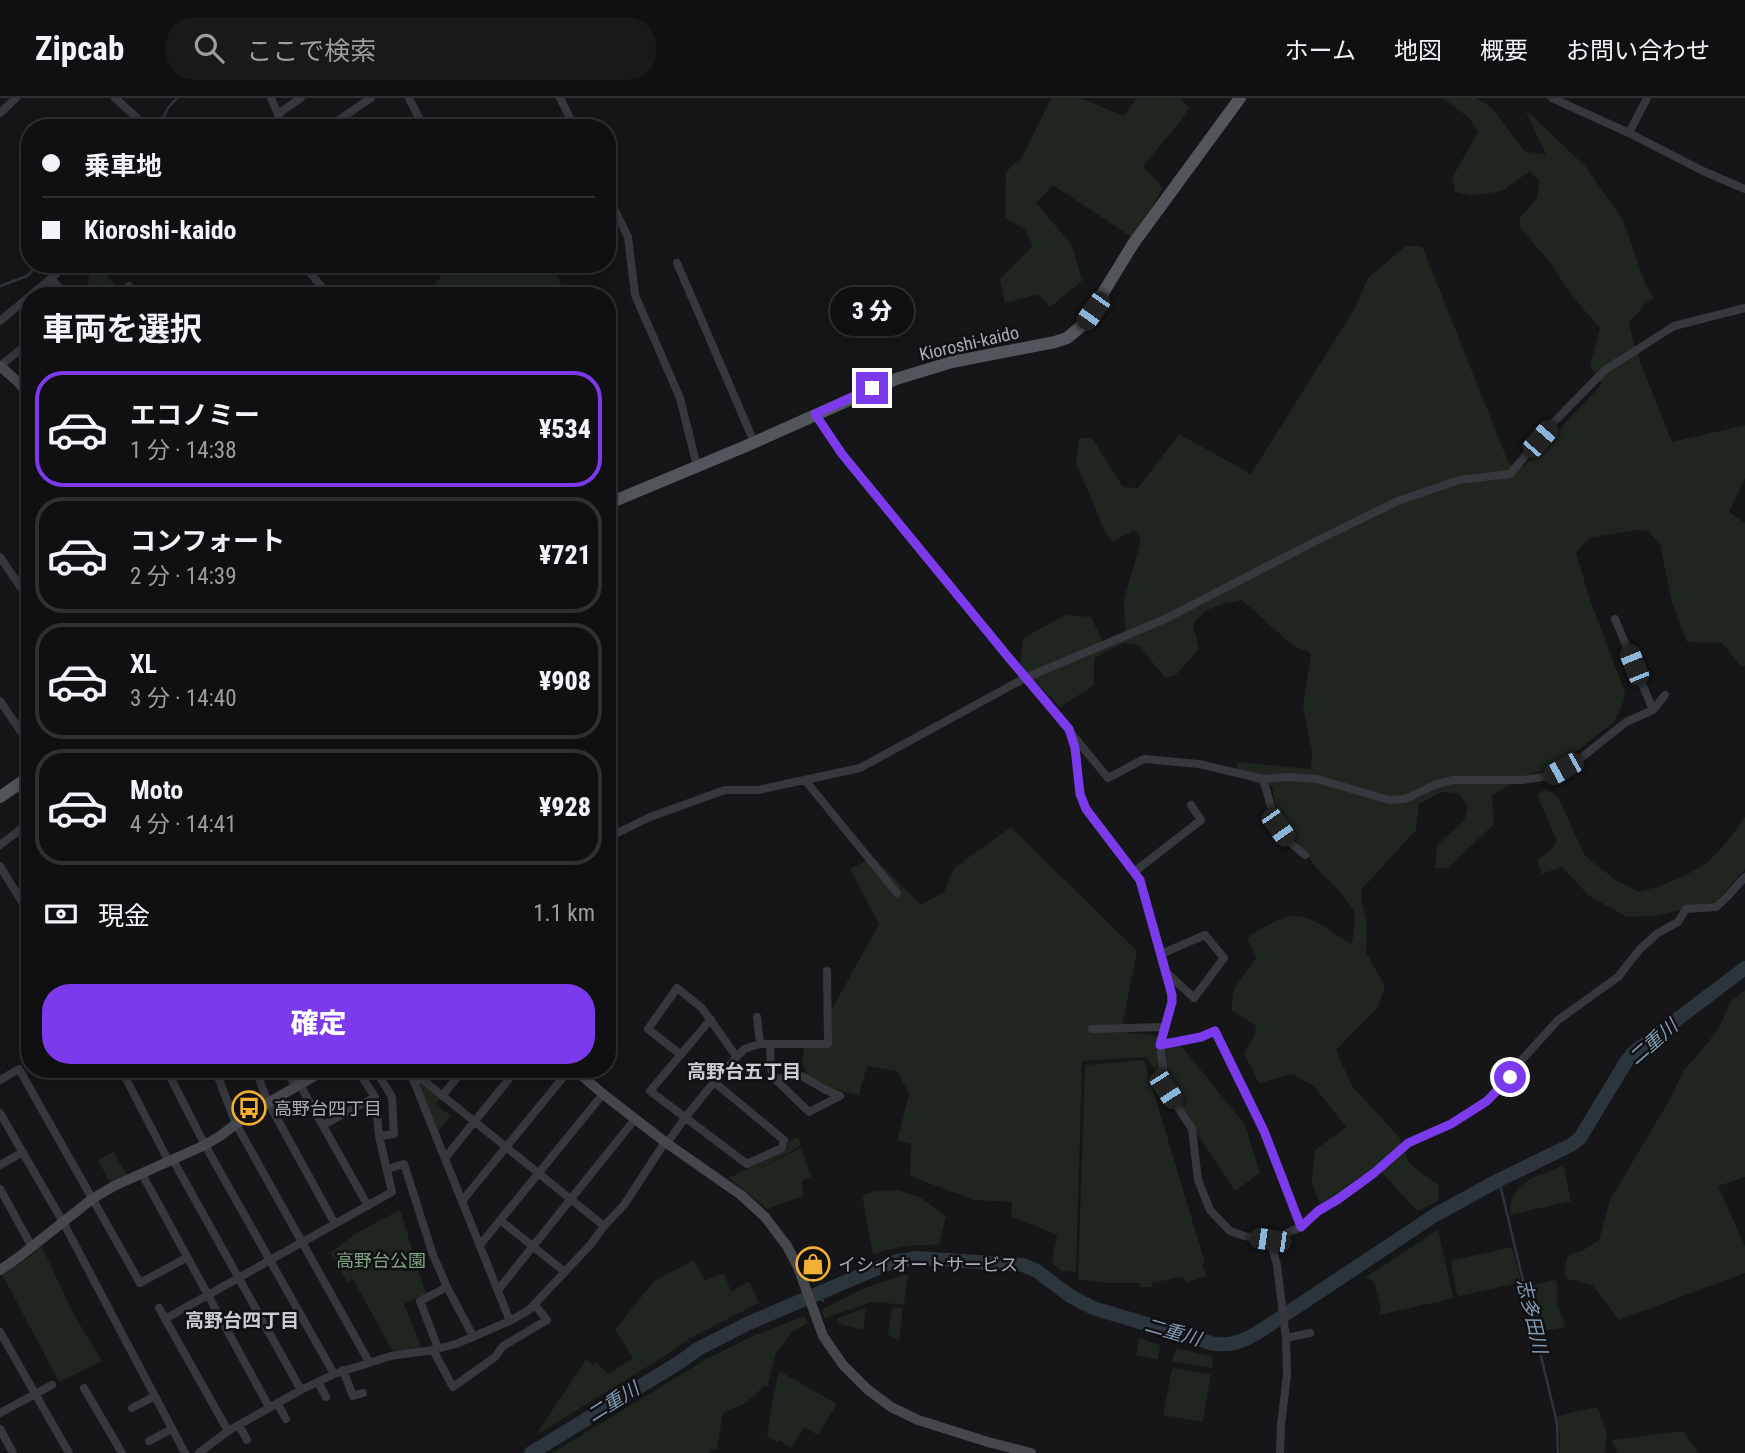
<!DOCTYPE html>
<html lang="ja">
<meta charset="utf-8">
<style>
body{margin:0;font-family:"Roboto Condensed","Noto Sans JP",sans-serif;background:#19191b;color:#f1f3f6;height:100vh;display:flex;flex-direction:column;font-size:26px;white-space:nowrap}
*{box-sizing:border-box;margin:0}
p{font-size:23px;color:#9c9d9f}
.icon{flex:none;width:38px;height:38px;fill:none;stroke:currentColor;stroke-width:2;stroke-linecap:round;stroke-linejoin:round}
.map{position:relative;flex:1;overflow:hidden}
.side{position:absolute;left:21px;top:189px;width:595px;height:791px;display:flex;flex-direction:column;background:#101012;border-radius:28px;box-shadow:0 4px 18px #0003,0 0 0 2px #303032}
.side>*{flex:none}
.top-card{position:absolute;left:21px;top:21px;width:595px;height:154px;border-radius:28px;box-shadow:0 4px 18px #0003,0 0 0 2px #303032;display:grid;align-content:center;height:154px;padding:0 21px;background:#101012}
.end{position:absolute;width:32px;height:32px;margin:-16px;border:9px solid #7c3aed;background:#fff;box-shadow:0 0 0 4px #fff}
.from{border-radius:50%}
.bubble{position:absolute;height:49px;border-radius:24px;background:#101012;box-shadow:0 4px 18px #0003,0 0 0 2px #303032;font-size:23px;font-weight:800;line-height:49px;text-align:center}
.car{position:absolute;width:21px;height:42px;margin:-21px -10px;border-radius:9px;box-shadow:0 0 5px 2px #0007;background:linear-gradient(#222 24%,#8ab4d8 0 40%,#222 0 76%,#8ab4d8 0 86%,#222 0)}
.top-card b{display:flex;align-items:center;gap:24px;height:66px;font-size:26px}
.top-card b+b{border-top:2px solid #303032}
.top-card i{width:18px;height:18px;background:#f1f3f6}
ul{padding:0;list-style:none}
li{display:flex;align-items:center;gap:21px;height:116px;margin:0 14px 10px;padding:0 7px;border:4px solid #303032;border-radius:28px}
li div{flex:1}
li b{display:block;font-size:26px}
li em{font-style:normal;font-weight:800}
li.active{border-color:#7c3aed}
li>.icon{width:63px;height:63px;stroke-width:1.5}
h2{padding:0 21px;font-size:32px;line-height:84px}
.pay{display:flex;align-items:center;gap:18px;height:77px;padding:0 21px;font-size:26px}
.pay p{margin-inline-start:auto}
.button{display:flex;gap:14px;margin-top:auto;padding:14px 21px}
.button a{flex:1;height:80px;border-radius:28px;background:#7c3aed;color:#fff;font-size:28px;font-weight:800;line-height:80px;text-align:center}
header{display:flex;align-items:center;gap:42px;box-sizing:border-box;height:98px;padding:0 35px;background:#101012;border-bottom:2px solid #303032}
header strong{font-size:33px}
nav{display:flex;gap:38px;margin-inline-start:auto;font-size:24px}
.search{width:490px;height:63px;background:#19191b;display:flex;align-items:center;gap:18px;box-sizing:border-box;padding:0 24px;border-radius:28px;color:#9c9d9f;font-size:26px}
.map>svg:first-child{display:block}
.green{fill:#1e261f}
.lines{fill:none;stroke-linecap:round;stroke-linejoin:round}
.stream{stroke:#2c353c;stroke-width:2.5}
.river{stroke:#2c353c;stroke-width:14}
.street{stroke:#37383d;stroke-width:8}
.secondary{stroke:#45474d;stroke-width:10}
.primary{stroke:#53555c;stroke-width:12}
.route{stroke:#7c3aed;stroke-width:9}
.labels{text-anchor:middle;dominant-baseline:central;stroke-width:5;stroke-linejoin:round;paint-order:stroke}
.street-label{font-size:18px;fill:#a8adb8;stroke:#111113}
.poi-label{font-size:18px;fill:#a8adb8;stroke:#111113;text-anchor:start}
.park-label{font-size:18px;fill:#7fa381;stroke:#111113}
.water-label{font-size:19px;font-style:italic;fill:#7f9bb3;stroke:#111113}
.neighbourhood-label{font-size:19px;font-weight:bold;fill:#c9ccd4;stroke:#111113}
</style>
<header>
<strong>Zipcab</strong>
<div class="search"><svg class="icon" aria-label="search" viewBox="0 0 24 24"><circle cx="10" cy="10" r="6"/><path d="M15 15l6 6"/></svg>ここで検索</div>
<nav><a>ホーム</a><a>地図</a><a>概要</a><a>お問い合わせ</a></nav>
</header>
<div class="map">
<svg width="1745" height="1355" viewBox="0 0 1745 1355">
<rect width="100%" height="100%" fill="#161618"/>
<path class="green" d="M1051 0H1081L1123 18 1137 0H1180L1189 10 1179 25 1143 68 1163 90 1133 140 1053 87 1036 105 1072 147 1082 183 1050 209 1038 196 1005 205 1000 181 1033 148 1025 132 1005 119 1006 74 1023 58Z
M1443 0H1476L1492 10 1524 53 1546 57 1525 11 1585 68 1623 122 1645 185 1654 200 1645 206 1629 225 1636 253 1672 344 1745 327V380L1729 414 1745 425V568L1740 567 1722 545 1687 544 1672 504 1660 446 1648 433 1636 432 1589 440 1576 455 1590 502 1625 594 1623 605 1614 624 1555 670 1532 675 1492 697 1494 726 1448 770H1435L1437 747 1464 723 1468 708 1459 696 1442 694 1419 706 1416 732 1362 791 1361 800 1367 825 1366 854 1385 888 1378 909 1336 952 1352 988 1399 1039 1409 1065 1439 1088 1438 1103 1417 1113 1376 1068 1320 1106 1312 1085 1315 1052 1346 1029 1314 988 1292 976 1259 985 1244 955 1254 939 1256 928 1231 912 1234 891 1256 860 1247 840C1260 831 1281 817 1297 818 1312 818 1338 838 1351 846L1353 839 1355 814 1339 792 1319 773 1290 735 1277 713 1272 688 1255 685 1237 670 1238 664 1311 671 1312 654 1303 608 1311 555 1292 547 1242 502C1221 507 1206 507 1193 527L1199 551 1175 578 1165 580 1139 547 1124 545 1094 560V587L1060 609 1020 567 1023 540 1066 517 1091 519 1103 544 1125 533 1124 502 1141 442 1134 432 1114 443 1105 434 1076 365 1079 340H1092L1123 389 1138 390 1179 336 1251 376 1355 210 1368 180 1406 148H1422L1509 366 1523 369 1602 286 1590 268 1600 230 1573 199 1549 163 1520 130V120L1537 100 1539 82 1530 73 1502 93 1471 98 1455 94 1452 80 1478 34 1469 20Z
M85 166H97L117 188 112 198H98L88 192 89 172Z
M446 166H552L567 198H426L439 181Z
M1545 691 1558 699 1585 758 1617 783 1639 794C1662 788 1685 779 1705 766 1718 757 1735 733 1745 719V771L1717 803 1656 818 1627 819 1589 798 1562 769 1542 776 1537 762 1551 752 1557 743 1537 697Z
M1011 729 1137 853 1121 934 1175 940 1245 1027 1260 1075 1235 1093 1146 959 1082 963 1076 1174 1061 1173 1052 1164 1057 1137 1011 1118 1012 1104 974 1102 910 1078 911 1046 897 1043 909 996 897 973 867 968 859 997C842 993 807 987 803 966 802 961 804 953 804 949H832L831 913 879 826 850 771 873 759 921 807 944 794 954 770Z
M1745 892V1079L1718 1088 1745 1148V1175L1619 1222 1592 1187 1567 1181 1564 1173 1567 1160 1572 1155 1582 1153 1599 1142 1610 1102 1670 1001 1684 972 1699 956 1719 930 1730 904Z
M1144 962 1205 1165 1202 1166 1206 1178 1186 1185 1184 1178 1152 1185V1189H1140L1139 1185H1106L1078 1181 1085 967Z
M422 986 440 1000 436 1007 451 1018 438 1034 419 988Z
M798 1039 801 1048 751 1075 801 1050 811 1079 801 1083 804 1098 767 1111 729 1080 787 1051 788 1044Z
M113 1054 128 1078 110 1085 98 1062Z
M1561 1068 1564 1070 1571 1103 1510 1117C1509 1083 1535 1080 1561 1068Z
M899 1092 921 1100 946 1118 939 1147C915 1146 895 1148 873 1157L862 1097 875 1093Z
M400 1112 426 1196 404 1206 422 1251 396 1255 392 1252 353 1181 347 1184 330 1155 358 1134Z
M1438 1132 1453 1199 1451 1201 1378 1217 1381 1211 1374 1184 1366 1179Z
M42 1149 74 1217 102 1263 59 1284 2 1176 22 1164Z
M1512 1149 1521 1184 1460 1198 1457 1197 1451 1163Z
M694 1162 705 1183 724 1175 731 1194 749 1183 759 1205 690 1240 674 1252 535 1338 586 1262 593 1266 596 1264 608 1276 633 1260 615 1232 654 1183Z
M903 1177H908L904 1207 878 1204 869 1205 825 1220 821 1212 865 1190Z
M1554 1182 1557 1184V1205L1565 1229 1538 1234 1526 1189Z
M892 1209 903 1210 899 1243 888 1237Z
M866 1210 863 1232 837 1225V1220Z
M805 1218 808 1225 793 1233 776 1255 767 1290 765 1287 746 1305 723 1315 717 1351H710L709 1355H552L705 1262 755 1237Z
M1139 1240 1160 1247 1158 1262 1136 1257Z
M1176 1250 1213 1259 1212 1270 1172 1264Z
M1174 1270 1211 1276 1203 1324 1163 1317 1172 1271Z
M779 1273 837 1306 818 1337 804 1329 791 1350 779 1342 777 1344 767 1338 773 1300Z
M1597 1309 1607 1335 1605 1355H1560V1337L1557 1318Z
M1683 1333 1699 1355H1617L1612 1342Z"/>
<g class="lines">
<path class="stream" d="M158 30 168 10 177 0
M0 188 27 178 39 166
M1499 1082 1557 1325 1558 1355
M819 1195 823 1203"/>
<path class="river" d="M531 1355 680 1264 698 1251 749 1225 885 1167 898 1163 917 1160 1023 1167 1037 1173 1070 1198 1093 1210 1214 1246C1235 1248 1248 1241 1265 1230L1435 1117 1499 1082 1571 1047 1580 1040 1626 964 1634 954 1745 870"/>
<path class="street" d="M115 0 148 30
M271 0 284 30
M560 0 575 30
M1552 0 1629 35 1703 73 1745 91
M0 15 16 0
M279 15 301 0
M327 30 371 0
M405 30 419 20 409 0
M1629 35 1647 0
M607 96 628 139 635 197 680 300 697 368
M677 165 754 344
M303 166 329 198
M51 180 66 198
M30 198 68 166
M120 198 129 188
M0 223 30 198
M0 268 30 244
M815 316 842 356 1108 680 1144 661 1199 666 1263 681 1290 679 1317 681 1389 702 1405 701 1437 686 1453 682H1522L1550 678 1576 664 1626 624 1653 612 1665 597
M0 459 30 503
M1615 521 1653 612
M0 603 30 647
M1069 631 1075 650 1080 696 1086 711 1140 782 1167 875 1172 904 1160 947 1166 991 1192 1031 1198 1082 1210 1112 1230 1133 1244 1138 1270 1142 1301 1129 1318 1113 1374 1075 1408 1046 1431 1034 1451 1026 1487 1003 1510 979 1520 964 1558 922 1618 879 1640 851 1658 835 1678 824 1686 811 1716 809 1727 799 1745 779
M1263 681 1277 729 1286 741 1305 757
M805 682 897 795
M20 731 30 748
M607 740 650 719 725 692H758L860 670 1025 580 1165 521 1314 444 1398 403 1459 382 1510 376 1554 324 1605 272 1674 228 1745 210
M0 747 30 724
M0 768 30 817
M1134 774 1201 722 1191 707
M1161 856 1205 837 1224 860 1194 900 1167 875
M757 919 760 946
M711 921 650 993 747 1066 782 1050 784 1042 714 984
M1092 931 1164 929
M770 946 771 971 775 981 809 1014 840 998 824 991 802 978 775 981
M1160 947 1201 939 1215 933 1264 1033 1301 1129
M681 957 648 931 677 890 702 910 736 958
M121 971 169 1064
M166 971 205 1047 334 1276
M213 971 218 979 236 1026 369 1264
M255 971 268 1004 335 1126
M287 971 295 989
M375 971 392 999 394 1036 379 1038
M409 971 510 1223
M414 981 423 982 604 1128
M0 982 19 971 140 1185 186 1160
M300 987 368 1108
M442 998 464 971
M0 1015 63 1124 185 1355
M323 1027 375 999
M667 1045 685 1020 714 984 744 951 760 946H828L827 873
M445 1060 517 971
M173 1062 301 1292
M0 1067 23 1054
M387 1071 404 1066 433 1157 447 1189 473 1238
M142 1076 269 1309
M0 1091 32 1149
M462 1103 570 971
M500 1122 565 1174
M1270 1142 1277 1167 1286 1240 1287 1277 1281 1327 1280 1355
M480 1147 603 996
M498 1192 635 1021
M159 1210 228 1333
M165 1221 392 1094 379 1038 375 999 357 971
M0 1234 69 1355
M1286 1240 1310 1235
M438 1250 420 1203 447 1189
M433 1252 453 1289 495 1259 503 1248 547 1222 535 1207
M343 1272 353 1298 363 1295
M318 1284 326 1299
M84 1290 122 1355
M277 1305 286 1321
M132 1310 155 1298
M0 1315 52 1287
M239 1327 247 1342
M0 1331 13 1355
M149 1343 172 1331
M199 1355 228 1333 301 1292 334 1276 391 1258 433 1252 456 1246 510 1223 529 1212 591 1146 604 1128 624 1107 665 1044"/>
<path class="secondary" d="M0 268 18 284 30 297
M574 971 603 996 665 1044 741 1097 765 1119 787 1148 798 1169 823 1238 843 1267 867 1291 891 1309 918 1322 988 1344 1031 1355
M0 1172 19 1159 92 1101 114 1088 205 1047 220 1038 252 1014 327 971"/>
<path class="primary" d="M607 406 746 348 896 281 952 264 1055 244 1067 240 1084 226 1133 146 1240 0
M0 699 30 678"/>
</g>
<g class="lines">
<path class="route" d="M872 290 815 316 842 356 1009 560 1069 631 1075 650 1080 696 1086 711 1140 782 1172 897V904L1160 947 1201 939 1215 933 1264 1033 1301 1129 1318 1113 1337 1102 1374 1075 1408 1045 1451 1026 1487 1003 1510 979"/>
</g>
<defs>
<symbol id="bus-ring" viewBox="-11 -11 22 22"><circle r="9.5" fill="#111113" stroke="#f2b134" stroke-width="1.5"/><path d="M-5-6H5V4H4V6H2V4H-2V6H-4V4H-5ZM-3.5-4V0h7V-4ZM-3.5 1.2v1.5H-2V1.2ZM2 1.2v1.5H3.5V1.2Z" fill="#f2b134"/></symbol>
<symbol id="shop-ring" viewBox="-11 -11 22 22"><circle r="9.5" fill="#111113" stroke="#f2b134" stroke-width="1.5"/><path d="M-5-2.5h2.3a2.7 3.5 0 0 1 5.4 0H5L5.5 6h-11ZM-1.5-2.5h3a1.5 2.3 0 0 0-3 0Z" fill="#f2b134"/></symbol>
</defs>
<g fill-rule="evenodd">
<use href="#bus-ring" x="230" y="991" width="38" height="38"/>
<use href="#shop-ring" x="794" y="1147" width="38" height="38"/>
</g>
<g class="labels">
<g class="street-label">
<text transform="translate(969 245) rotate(-13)">Kioroshi-kaido</text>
</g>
<g class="poi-label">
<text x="274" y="1010">高野台四丁目</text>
<text x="838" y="1166">イシイオートサービス</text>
</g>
<g class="park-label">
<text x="381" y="1162">高野台公園</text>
</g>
<g class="water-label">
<text transform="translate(1653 944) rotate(-41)">二重川</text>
<text transform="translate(1532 1218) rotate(77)">志多田川</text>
<text transform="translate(1173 1234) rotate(16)">二重川</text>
<text transform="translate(613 1304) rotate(-32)">二重川</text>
</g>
<g class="neighbourhood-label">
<text x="744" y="973">高野台五丁目</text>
<text x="242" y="1222">高野台四丁目</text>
</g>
</g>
</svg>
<i class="end from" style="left:1510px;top:979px"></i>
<i class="end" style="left:872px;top:290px"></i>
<div class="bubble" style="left:830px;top:189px;width:84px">3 分</div>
<i class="car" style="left:1093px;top:213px;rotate:215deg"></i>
<i class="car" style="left:1540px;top:341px;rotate:41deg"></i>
<i class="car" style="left:1634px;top:567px;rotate:338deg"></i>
<i class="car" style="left:1563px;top:671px;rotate:241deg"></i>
<i class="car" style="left:1278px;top:729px;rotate:145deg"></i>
<i class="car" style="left:1166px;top:991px;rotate:147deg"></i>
<i class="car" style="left:1270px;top:1142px;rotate:278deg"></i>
<div class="top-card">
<b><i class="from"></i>乗車地</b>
<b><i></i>Kioroshi-kaido</b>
</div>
<section class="side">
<h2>車両を選択</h2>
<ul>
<li class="active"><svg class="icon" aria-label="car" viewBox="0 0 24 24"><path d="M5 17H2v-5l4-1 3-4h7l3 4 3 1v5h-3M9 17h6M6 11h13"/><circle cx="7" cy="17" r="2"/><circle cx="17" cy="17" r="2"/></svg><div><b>エコノミー</b><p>1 分 · 14:38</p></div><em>¥534</em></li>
<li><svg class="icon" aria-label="car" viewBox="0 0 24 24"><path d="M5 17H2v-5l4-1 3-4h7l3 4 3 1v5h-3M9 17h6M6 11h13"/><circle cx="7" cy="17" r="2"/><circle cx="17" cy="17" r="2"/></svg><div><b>コンフォート</b><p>2 分 · 14:39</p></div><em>¥721</em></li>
<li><svg class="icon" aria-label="car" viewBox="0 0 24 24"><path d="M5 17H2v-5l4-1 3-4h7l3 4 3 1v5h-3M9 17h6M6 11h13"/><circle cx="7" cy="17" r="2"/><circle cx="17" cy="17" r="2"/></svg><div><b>XL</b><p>3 分 · 14:40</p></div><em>¥908</em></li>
<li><svg class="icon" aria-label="car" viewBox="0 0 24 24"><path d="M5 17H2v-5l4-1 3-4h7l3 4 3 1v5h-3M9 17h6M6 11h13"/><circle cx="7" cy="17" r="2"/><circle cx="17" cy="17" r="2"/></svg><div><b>Moto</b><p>4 分 · 14:41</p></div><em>¥928</em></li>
</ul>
<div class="pay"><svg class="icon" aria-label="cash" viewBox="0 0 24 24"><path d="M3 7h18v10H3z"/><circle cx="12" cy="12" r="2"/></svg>現金<p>1.1 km</p></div>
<div class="button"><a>確定</a></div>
</section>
</div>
